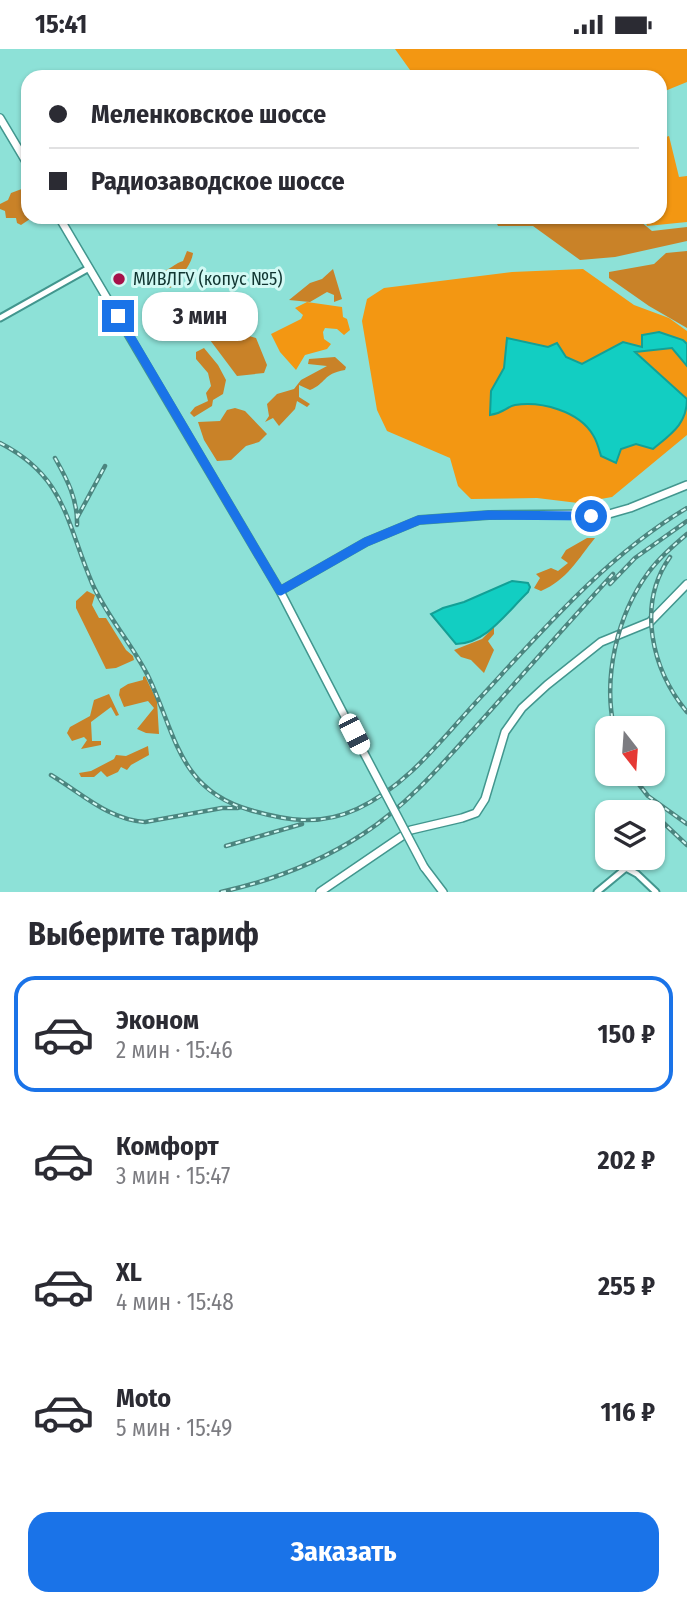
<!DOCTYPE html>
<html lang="ru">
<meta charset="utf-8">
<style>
body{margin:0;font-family:"Fira Sans Condensed",sans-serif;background:#f2f2f3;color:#2b2b33;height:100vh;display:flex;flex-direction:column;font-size:26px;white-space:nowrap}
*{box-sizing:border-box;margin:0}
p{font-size:23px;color:#7c7c81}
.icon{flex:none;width:38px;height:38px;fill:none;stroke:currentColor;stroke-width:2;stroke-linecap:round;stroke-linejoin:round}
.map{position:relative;height:843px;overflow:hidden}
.panel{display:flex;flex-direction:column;background:#fff;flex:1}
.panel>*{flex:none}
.banner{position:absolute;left:21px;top:21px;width:646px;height:154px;border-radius:21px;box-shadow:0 2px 5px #0004;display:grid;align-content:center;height:154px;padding:0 28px;background:#fff}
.needle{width:46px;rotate:163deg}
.tools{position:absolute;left:595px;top:667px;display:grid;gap:14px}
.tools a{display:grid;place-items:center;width:70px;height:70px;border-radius:14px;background:#fff;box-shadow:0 2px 5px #0004;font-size:35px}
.end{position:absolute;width:32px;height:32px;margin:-16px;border:9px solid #1a73e8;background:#fff;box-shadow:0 0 0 4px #fff}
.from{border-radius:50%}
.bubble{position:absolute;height:49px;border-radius:21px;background:#fff;box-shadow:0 2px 5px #0004;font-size:23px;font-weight:700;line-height:49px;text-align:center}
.car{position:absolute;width:21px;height:42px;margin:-21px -10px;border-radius:9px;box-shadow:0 0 5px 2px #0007;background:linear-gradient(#fff 24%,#345 0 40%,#fff 0 76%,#345 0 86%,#fff 0)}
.banner b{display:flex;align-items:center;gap:24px;height:66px;font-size:26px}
.banner b+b{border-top:2px solid #e1e1e2}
.banner i{width:18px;height:18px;background:#2b2b33}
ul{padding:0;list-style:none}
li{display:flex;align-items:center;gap:21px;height:116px;margin:0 14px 10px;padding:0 14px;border:4px solid transparent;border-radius:21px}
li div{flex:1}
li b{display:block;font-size:26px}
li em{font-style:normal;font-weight:700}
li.active{border-color:#1a73e8}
li>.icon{width:63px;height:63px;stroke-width:1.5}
h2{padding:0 28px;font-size:32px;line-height:84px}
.primary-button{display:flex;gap:14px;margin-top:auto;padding:14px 28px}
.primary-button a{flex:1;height:80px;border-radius:21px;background:#1a73e8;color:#fff;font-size:28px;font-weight:700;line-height:80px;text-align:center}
.status{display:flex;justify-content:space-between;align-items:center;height:49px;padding:0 35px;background:#fff;direction:ltr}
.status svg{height:19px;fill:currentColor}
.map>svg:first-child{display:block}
.green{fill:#f39712}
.forest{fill:#c98228}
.water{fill:#12cec2;stroke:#12a096;stroke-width:2}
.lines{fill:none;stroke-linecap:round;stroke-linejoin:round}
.street-casing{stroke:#42968e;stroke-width:9}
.secondary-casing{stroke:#42968e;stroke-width:10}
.street{stroke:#fff;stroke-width:5}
.secondary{stroke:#fff;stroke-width:7}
.rail-casing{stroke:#4b857f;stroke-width:4.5}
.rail{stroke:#d2f9f4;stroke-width:2;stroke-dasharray:5;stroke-linecap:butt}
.secondary-bridge-casing{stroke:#42968e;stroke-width:10;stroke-linecap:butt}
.secondary-bridge{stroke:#fff;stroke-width:7}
.route{stroke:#1a73e8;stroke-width:9}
.poi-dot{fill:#a6114a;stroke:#d2f9f4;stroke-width:2.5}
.labels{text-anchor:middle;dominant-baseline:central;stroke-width:6;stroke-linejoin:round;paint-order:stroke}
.poi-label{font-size:18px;fill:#113531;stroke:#d2f9f4;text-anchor:start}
</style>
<div class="status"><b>15:41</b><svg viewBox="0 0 49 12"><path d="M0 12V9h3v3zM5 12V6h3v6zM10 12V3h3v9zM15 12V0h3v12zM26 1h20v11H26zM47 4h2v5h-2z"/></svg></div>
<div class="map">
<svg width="687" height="843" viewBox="0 0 687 843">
<rect width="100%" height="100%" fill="#8de1d7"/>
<path class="green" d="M395 0H687V33L660 44V28H415Z
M669 87 679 128 687 127V173L647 177 644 168H660V90Z
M583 220 634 256 669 269 687 282V386L612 448 578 454 537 449 471 450 458 437 450 409 387 382 377 361 362 272 367 250 384 239 512 223Z
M307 253 342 258 343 268 347 270 350 281 344 286 337 280 325 279 323 283 324 290 331 295 327 300 305 306 296 321 280 303 271 285 301 270 303 266 295 259Z"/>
<path class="forest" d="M27 138 21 143 28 158V168H33L21 176 17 174 16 169H6L5 162 0 160V155L8 151 11 144Z
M494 168H635L652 182 687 178V192L615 208 580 211 533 177H498Z
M187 202 193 204C192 213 184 225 177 229L176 234 170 239 162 231 153 232 151 228C157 223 164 223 170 219 175 216 177 214 183 212Z
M687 202V279L649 257 609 229V223L654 215 666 204Z
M333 220 342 250 334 253V246L327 243 310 253 289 251 310 234 322 230Z
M230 280H242L249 287 256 289 267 316 264 324 237 327 210 291Z
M204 299 218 316 226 331 223 345 213 351 212 357 194 368 190 364 195 358 208 352 206 344 211 337 208 324 196 310V303Z
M335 308 346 318 345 321C322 325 327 334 310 341L299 336V348L310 355 307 358 297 352 295 360 279 377 273 369 265 373 269 367 267 355 277 345 294 340 301 331 327 317 308 315 309 310Z
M235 359 245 362 267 385 259 393 246 397 231 411 217 412 204 391 198 373 220 372 227 361Z
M587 489H595C578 510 567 531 541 542L534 539 540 529 536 525 551 519 558 522 568 514 561 509 566 501Z
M87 542 95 546 92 556 99 569H106L126 601 133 607 134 611 116 619 106 620 76 559V552Z
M494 578V585L488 592 494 601 484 624 471 611 461 608 454 601 482 590Z
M145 627 157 652 159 685 146 684 137 680 154 659 148 652 124 658 119 646 120 640 128 635 143 631V628Z
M109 645 119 666 116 667 111 658 91 673 92 692H101V696L81 700 87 691 84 688 72 692 67 684 70 678 90 667 94 651Z
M148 697 149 706 131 716 127 721 121 718 118 723 107 728 101 722 94 728H81L79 724 91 722 114 710 116 706 126 707Z"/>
<path class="water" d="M659 283 683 291 687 295V317L672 299 635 303 687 350C687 375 671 385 653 400L636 395 621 400 616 414 601 407C599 400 597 392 593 386 579 362 541 352 515 356 506 358 504 364 490 366L491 342 504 319 507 289 548 298 557 294 566 308 582 315 623 293 642 298V286Z
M512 532 528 534 530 538 528 543C507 563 486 595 456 595L431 565 443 559 464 553Z"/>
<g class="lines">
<defs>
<path id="street" d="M0 269 89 219
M597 843 626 819 637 825 656 843"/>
<path id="secondary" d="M0 69 28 116
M59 168 280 542 354 685
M280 542 366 493 419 471 489 466 609 465 630 459 687 436
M424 818 443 843
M320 843 411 781 462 769 476 764 485 750 505 683 522 659 547 636 601 593 650 573 687 535"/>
</defs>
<use href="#street" class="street-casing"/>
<use href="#secondary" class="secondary-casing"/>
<use href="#street" class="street"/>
<use href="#secondary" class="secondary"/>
<defs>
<path id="rail" d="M0 394C66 428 66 473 92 534 107 568 133 596 149 629 176 686 179 741 250 761 287 772 320 777 357 760 408 736 441 691 478 651 542 582 606 507 687 459
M55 409C67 430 78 451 77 476
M77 469 105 417
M670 508C636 556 652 621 687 663
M610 535 635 509 687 472
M614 679C603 628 617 566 648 524 659 509 673 497 687 485
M630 724 648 747 687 775
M51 726C81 744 109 771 145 773L222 759H238
M653 764 687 796
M226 797 302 775
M221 843C271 832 320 813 363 785 409 755 445 712 481 672 525 623 568 574 613 525"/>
</defs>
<use href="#rail" class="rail-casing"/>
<use href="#rail" class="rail"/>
<defs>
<path id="secondary-bridge" d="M354 685 424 818"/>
</defs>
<use href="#secondary-bridge" class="secondary-bridge-casing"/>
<use href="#secondary-bridge" class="secondary-bridge"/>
</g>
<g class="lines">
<path class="route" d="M118 267 280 542 366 493 419 471 489 466 591 467"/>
</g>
<circle class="poi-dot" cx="119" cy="230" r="7"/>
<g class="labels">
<g class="poi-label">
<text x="133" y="230">МИВЛГУ (копус №5)</text>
</g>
</g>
</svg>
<div class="tools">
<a><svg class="needle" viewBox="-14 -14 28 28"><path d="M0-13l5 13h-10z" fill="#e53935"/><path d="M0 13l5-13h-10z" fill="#7c7c81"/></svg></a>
<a><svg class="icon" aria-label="layers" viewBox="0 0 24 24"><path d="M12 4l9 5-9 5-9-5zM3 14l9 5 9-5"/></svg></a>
</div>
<i class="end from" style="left:591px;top:467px"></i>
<i class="end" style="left:118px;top:267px"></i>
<div class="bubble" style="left:142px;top:243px;width:116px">3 мин</div>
<i class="car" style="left:354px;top:685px;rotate:153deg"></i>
<div class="banner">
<b><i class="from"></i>Меленковское шоссе</b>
<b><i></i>Радиозаводское шоссе</b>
</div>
</div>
<section class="panel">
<h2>Выберите тариф</h2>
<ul>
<li class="active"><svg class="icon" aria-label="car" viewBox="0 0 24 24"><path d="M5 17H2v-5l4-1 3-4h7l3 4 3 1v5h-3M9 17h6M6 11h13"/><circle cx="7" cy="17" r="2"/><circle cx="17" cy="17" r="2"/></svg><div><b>Эконом</b><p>2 мин · 15:46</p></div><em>150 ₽</em></li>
<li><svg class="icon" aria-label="car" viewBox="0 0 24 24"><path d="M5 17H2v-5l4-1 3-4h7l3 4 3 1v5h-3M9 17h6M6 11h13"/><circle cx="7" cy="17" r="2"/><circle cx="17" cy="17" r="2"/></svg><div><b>Комфорт</b><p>3 мин · 15:47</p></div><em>202 ₽</em></li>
<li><svg class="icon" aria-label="car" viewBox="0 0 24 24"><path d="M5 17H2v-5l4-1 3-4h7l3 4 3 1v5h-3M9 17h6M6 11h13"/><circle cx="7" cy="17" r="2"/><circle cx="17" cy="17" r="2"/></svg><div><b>XL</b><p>4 мин · 15:48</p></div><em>255 ₽</em></li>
<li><svg class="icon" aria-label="car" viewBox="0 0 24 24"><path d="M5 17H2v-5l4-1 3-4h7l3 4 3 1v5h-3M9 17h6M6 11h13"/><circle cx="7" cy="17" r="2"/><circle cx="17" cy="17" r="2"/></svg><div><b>Moto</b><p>5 мин · 15:49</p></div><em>116 ₽</em></li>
</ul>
<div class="primary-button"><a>Заказать</a></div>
</section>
